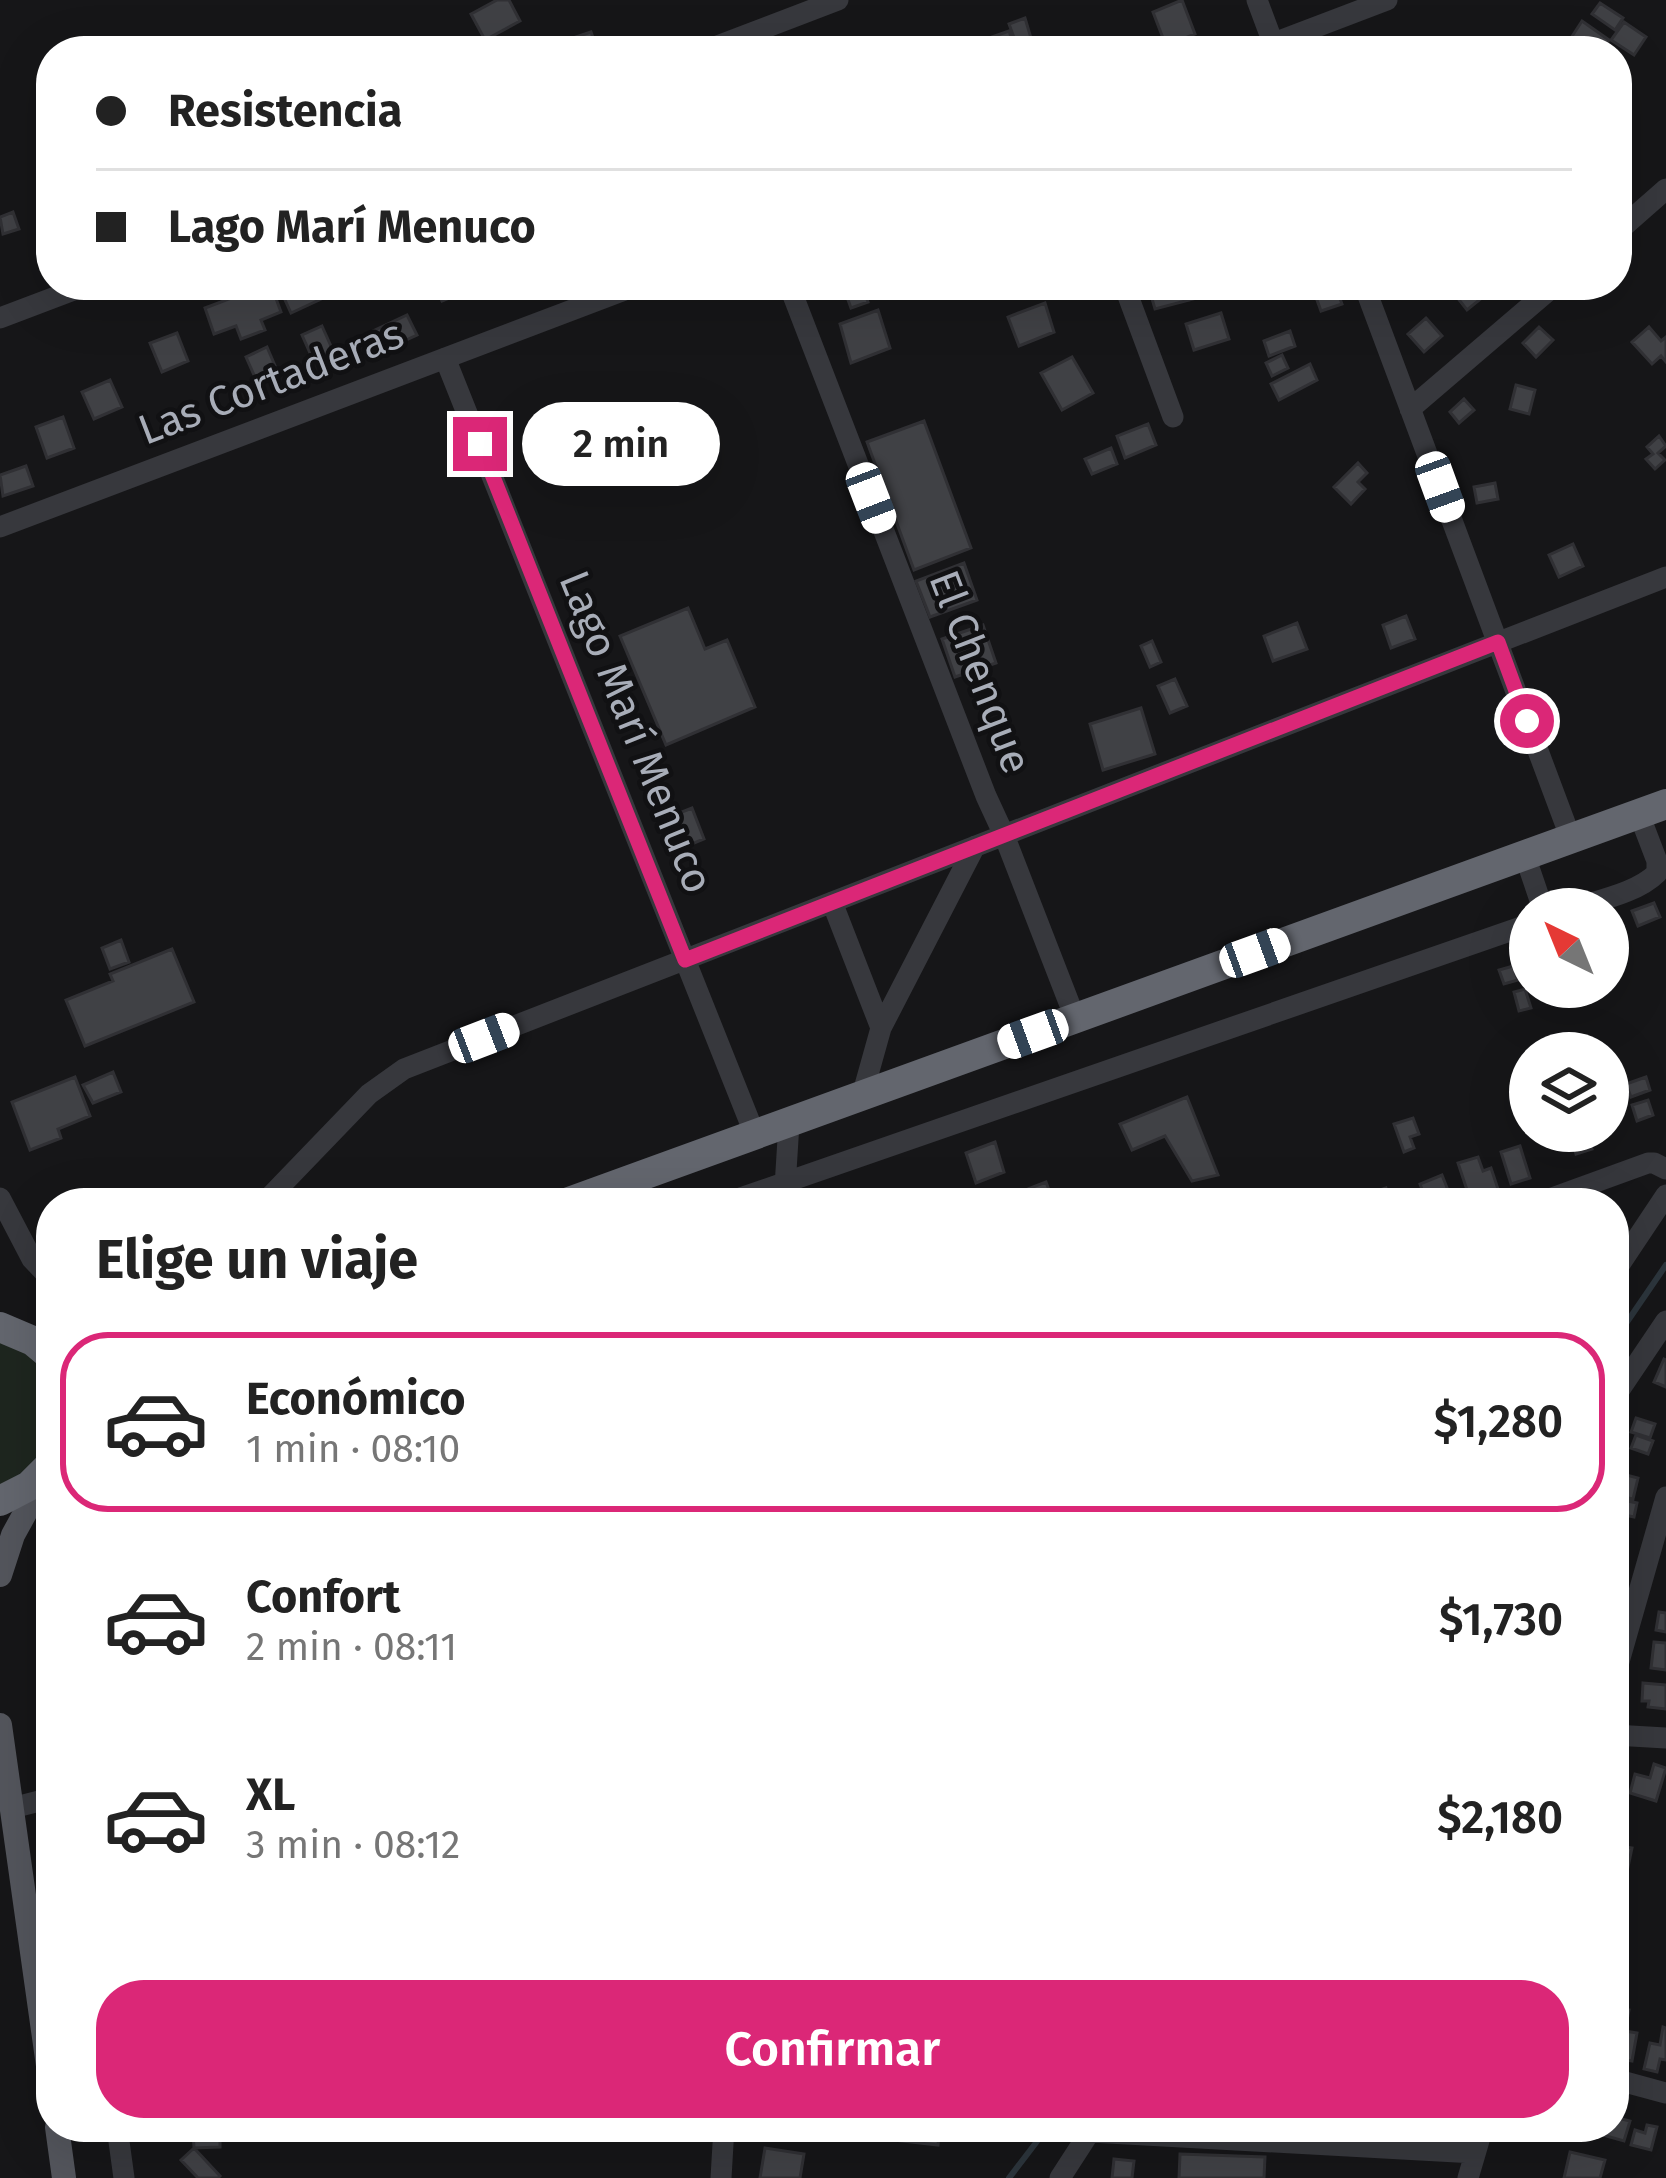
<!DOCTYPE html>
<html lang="es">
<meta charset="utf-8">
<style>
body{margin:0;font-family:"Fira Sans",sans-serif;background:#f2f2f2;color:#222;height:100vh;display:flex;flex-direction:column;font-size:45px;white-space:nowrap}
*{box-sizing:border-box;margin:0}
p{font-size:39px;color:#767676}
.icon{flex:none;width:66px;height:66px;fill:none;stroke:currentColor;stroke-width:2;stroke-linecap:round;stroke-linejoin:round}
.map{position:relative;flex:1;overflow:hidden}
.drawer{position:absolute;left:36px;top:1188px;width:1593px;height:954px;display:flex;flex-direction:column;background:#fff;border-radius:48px;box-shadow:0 12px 48px #0002}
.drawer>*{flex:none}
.guide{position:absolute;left:36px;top:36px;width:1596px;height:264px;border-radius:48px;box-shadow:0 12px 48px #0002;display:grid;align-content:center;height:264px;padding:0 60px;background:#fff}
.needle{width:78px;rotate:317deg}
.tools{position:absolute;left:1509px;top:888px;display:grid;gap:24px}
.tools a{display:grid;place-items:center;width:120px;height:120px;border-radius:50%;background:#fff;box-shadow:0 12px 48px #0002;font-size:60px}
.end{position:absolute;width:54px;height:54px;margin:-27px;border:15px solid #db2777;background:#fff;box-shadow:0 0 0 6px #fff}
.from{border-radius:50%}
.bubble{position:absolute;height:84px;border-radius:42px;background:#fff;box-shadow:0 12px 48px #0002;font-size:39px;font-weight:600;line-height:84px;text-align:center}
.car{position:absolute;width:36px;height:72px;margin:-36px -18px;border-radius:15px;box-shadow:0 0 9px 3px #0007;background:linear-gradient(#fff 24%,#345 0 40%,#fff 0 76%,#345 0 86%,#fff 0)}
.guide b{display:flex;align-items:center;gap:42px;height:114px;font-size:45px}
.guide b+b{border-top:3px solid #e0e0e0}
.guide i{width:30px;height:30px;background:#222}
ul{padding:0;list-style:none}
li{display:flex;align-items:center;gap:36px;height:180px;margin:0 24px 18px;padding:0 36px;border:6px solid transparent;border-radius:48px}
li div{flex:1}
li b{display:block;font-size:45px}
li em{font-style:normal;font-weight:600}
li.selected{border-color:#db2777}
li>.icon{width:108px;height:108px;stroke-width:1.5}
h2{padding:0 60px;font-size:54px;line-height:144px}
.action{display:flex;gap:24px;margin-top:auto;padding:24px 60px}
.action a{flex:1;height:138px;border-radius:48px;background:#db2777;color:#fff;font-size:48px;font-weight:600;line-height:138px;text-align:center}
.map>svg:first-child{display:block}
.green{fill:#1e261f}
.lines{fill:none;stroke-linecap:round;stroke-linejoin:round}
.stream{stroke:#2c353c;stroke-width:6}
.building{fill:#404145;stroke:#303034;stroke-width:3}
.minor{stroke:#37383d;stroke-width:21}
.major{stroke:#53555c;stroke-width:24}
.highway{stroke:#63666e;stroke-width:30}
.route{stroke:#db2777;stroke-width:15}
.labels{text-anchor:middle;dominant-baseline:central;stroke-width:9;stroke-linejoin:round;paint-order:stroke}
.street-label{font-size:42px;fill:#a8adb8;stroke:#111113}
</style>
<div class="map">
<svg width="1666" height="2178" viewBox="0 0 1666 2178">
<rect width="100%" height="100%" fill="#161618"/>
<path class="green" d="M0 1341 16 1346 36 1360 51 1379 49 1446 27 1472 0 1488Z"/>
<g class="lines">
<path class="stream" d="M1614 1341 1666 1265
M1009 2178 1048 2127"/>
</g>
<path class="building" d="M497 0H509L520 21 485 40 471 14Z
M1182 0 1195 34 1166 46 1153 12Z
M1600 3 1623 18 1615 30 1592 14Z
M1025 18 1031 38 1016 43 1009 24Z
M1582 21 1609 40 1602 51H1584L1569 41Z
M1624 22 1646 37 1634 55 1611 40Z
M1009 31 1016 51H997L992 37Z
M591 32 598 51H578L573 38Z
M13 212 19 229 3 234 0 217Z
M266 285H271L281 312 261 320 265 330 241 339 236 326 214 334 205 308Z
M289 285H346L347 287 291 313 280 289Z
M435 285H463L466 291 442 301Z
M1148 285H1193L1197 298 1155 309Z
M1239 285H1256L1258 290 1243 296Z
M1322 285H1335L1342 304 1321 311 1313 289Z
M1470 285H1482L1488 293 1467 310 1456 296Z
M864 290 868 302 851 308 847 297Z
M1045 303 1054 332 1019 346 1008 317Z
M878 310 890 348 851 363 840 324Z
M1221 313 1229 339 1194 350 1186 324Z
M407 315 417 335 382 351 373 331Z
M1426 318 1442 336 1424 352 1408 334Z
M322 326 334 353 314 362 302 335Z
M1539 327 1553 340 1536 357 1523 343Z
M1649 327 1661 341 1666 337V362L1661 356 1652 364 1632 342Z
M1290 331 1295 346 1269 356 1264 341Z
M177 333 188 361 162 372 150 343Z
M267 347 279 375 258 384 246 357Z
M1282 355 1288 368 1272 376 1266 363Z
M1072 357 1093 393 1062 410 1041 373Z
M1310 364 1317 380 1279 400 1271 384Z
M110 380 122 407 94 419 82 392Z
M1516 385 1535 390 1529 414 1510 409Z
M1464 399 1474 410 1459 423 1450 412Z
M63 417 74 448 47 458 36 427Z
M924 421 971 548 914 570 867 442Z
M1148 424 1156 445 1125 458 1117 436Z
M1659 436 1666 446 1658 453 1665 460 1655 469 1646 459 1653 454 1647 447Z
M1111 448 1117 464 1092 474 1085 459Z
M1358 463 1367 473 1358 482 1365 489 1351 504 1334 487Z
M26 466 33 486 3 496 0 475Z
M1495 483 1498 499 1477 503 1474 487Z
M1573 544 1583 566 1559 577 1549 555Z
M964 563 977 600 930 617 916 581Z
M688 608 705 649 727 640 755 707 666 745 620 636Z
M1406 616 1415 639 1391 648 1383 625Z
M1297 623 1307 649 1273 661 1264 636Z
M983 625 996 663 955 677 942 639Z
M1152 641 1161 662 1150 667 1141 646Z
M1175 679 1187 706 1170 713 1158 686Z
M1141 708 1155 754 1103 770 1090 724Z
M692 808 704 839 682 848 669 817Z
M1654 903 1660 917 1638 926 1632 911Z
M121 940 129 962 110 969 102 948Z
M172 949 194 1002 85 1046 66 1000 113 981 110 974Z
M1530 953V976L1527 978 1519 957Z
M1513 966 1518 980 1504 984 1499 970Z
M1525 989 1531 1008 1519 1011 1514 992Z
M113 1072 121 1092 93 1103 83 1085Z
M75 1077 90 1116 58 1129 61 1138 30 1150 12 1102Z
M1646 1077 1650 1090 1631 1097 1626 1084Z
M1187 1097 1218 1175 1192 1181 1165 1136 1132 1150 1120 1124Z
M1648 1100 1653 1115 1637 1121 1632 1105Z
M1413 1118 1419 1134 1410 1137 1414 1148 1404 1152 1394 1124Z
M1578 1131H1586L1592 1149 1576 1154 1570 1133Z
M995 1142 1004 1172 976 1183 966 1153Z
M1520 1146 1530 1178 1511 1184 1501 1152Z
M1478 1157 1483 1171 1491 1168 1498 1189 1470 1199 1458 1163Z
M1442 1175 1453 1203H1427L1420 1184Z
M1046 1182 1054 1203H1001L999 1200Z
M1386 1188 1391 1203H1361L1359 1197Z
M1664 1359 1666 1360V1387L1654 1382Z
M1636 1418 1655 1424 1650 1438 1631 1432Z
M1636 1435 1653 1441 1648 1454 1631 1448Z
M1615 1472 1638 1478 1633 1499 1614 1495Z
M1614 1498 1637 1503 1634 1517 1614 1513Z
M1659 1612 1666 1613V1632L1656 1630Z
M1654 1642 1666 1643V1670L1651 1668Z
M1643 1683 1666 1685V1709L1648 1707 1649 1701H1642Z
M1654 1764 1666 1768 1656 1801 1630 1793 1635 1774 1650 1778Z
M1614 1816 1624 1818 1619 1838 1614 1837Z
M1614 1845 1632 1848 1628 1867 1614 1864Z
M1615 2007 1629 2010 1625 2031 1637 2033 1632 2061 1614 2058Z
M1663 2027 1666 2028V2060L1660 2059 1657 2072 1644 2069 1650 2043 1660 2045Z
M1614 2117 1630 2121 1624 2141 1592 2132 1594 2127H1614Z
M1647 2125 1657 2127 1651 2150 1631 2145 1635 2130 1645 2133Z
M886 2127H940L938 2145 884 2139Z
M220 2131V2147L194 2148 193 2132Z
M194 2148 220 2176 218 2178H198L181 2160Z
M765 2148 804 2154 800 2178H760Z
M1570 2152 1605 2160 1600 2178H1564Z
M1180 2154 1265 2157 1264 2178H1179Z
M1114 2159 1134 2161 1132 2178H1112Z"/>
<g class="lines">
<path class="minor" d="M1257 0 1276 51
M704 51 838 0
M1253 51 1387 0
M1617 232 1666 189
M789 285 986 796 1004 835 1075 1018
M1124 285 1173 417
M1364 285 1571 839
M0 318 87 285
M445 358 755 1135
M1410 409 1555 285
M0 527 638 285
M1525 856 1543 909
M832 902 881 1028
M1572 909C1599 900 1637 893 1657 873V861L1639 814
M862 1096 881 1028 975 846
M0 1198 32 1259 51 1279
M264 1203 369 1094 404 1069 1666 577
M726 1203 1530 924
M784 1203 789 1123
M1538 1203 1648 1163H1654L1666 1169
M1614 1273 1666 1195
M1614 1398 1666 1321
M1614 1679 1666 1497
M1614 1735 1666 1738
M12 1808 51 1798
M1614 2079 1666 2093
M117 2127 124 2178
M1090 2132 1475 2153
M721 2178 724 2127
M1060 2178 1093 2127
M1468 2178 1483 2127"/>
<path class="major" d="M0 1575 13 1535 46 1475
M0 1725 51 2087
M57 2127 64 2178"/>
<path class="highway" d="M566 1203 1666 804
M0 1327 33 1341 51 1356
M0 1501 29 1486 51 1464"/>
</g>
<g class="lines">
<path class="route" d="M480 444 685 960 1498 642 1527 721"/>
</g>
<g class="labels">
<g class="street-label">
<text transform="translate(271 382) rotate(-21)">Las Cortaderas</text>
<text transform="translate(980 672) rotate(69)">El Chenque</text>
<text transform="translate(636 732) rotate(68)">Lago Marí Menuco</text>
</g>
</g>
</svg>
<div class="tools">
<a><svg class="needle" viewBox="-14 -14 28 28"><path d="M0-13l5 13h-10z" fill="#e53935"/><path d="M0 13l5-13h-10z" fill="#767676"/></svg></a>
<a><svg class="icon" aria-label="layers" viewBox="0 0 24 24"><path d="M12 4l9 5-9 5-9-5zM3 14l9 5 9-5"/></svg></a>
</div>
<i class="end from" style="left:1527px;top:721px"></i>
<i class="end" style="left:480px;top:444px"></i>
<div class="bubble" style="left:522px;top:402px;width:198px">2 min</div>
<i class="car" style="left:1440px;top:487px;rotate:160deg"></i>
<i class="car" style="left:871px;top:498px;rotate:159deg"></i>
<i class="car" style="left:1255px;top:953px;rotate:70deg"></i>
<i class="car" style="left:1033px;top:1034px;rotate:250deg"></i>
<i class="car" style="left:484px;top:1038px;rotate:69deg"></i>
<div class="guide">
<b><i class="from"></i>Resistencia</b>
<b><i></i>Lago Marí Menuco</b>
</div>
<section class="drawer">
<h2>Elige un viaje</h2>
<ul>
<li class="selected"><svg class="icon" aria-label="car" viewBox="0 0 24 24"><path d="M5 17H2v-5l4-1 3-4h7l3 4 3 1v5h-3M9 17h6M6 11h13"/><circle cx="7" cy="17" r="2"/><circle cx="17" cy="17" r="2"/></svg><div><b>Económico</b><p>1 min · 08:10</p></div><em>$1,280</em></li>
<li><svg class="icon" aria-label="car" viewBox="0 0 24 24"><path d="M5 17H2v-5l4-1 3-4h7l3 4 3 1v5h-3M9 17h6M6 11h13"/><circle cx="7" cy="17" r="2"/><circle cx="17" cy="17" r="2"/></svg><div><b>Confort</b><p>2 min · 08:11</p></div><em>$1,730</em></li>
<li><svg class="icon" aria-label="car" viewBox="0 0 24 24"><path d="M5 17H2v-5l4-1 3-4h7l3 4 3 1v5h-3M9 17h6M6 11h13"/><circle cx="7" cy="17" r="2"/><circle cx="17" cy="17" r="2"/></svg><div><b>XL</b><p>3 min · 08:12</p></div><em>$2,180</em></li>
</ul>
<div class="action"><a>Confirmar</a></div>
</section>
</div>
